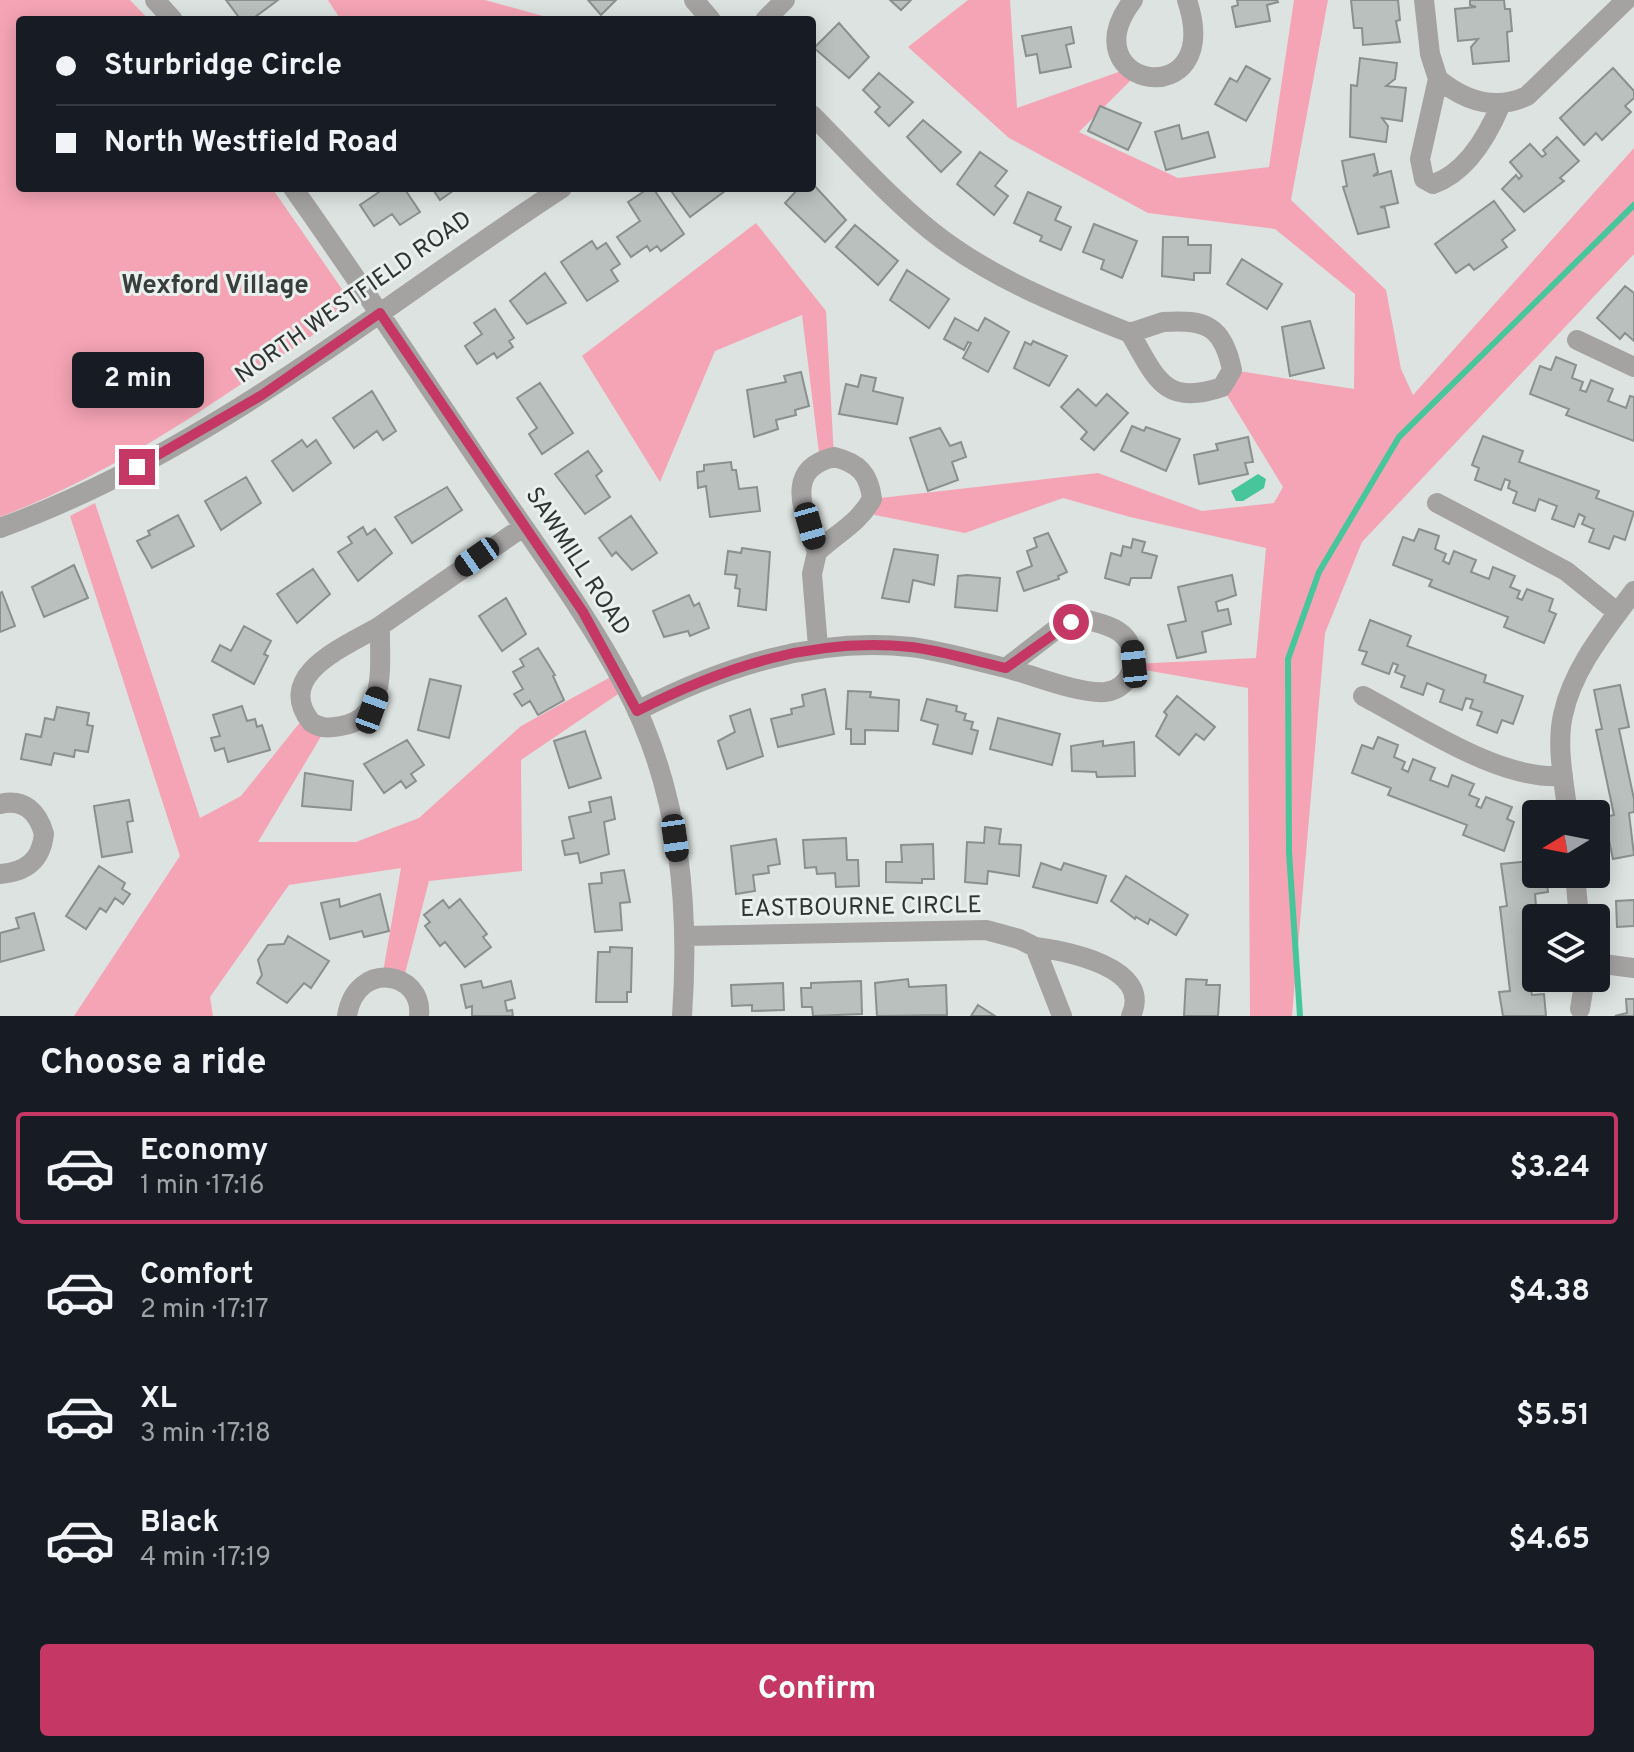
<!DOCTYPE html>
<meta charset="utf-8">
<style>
body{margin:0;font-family:Overpass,sans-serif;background:#242831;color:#f1f3f6;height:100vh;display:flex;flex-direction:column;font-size:30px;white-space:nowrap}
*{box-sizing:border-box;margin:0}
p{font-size:26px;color:#9ea1a6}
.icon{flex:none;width:44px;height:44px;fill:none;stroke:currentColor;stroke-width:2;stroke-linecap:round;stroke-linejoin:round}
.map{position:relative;height:1016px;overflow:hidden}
.sheet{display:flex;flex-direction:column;background:#171b24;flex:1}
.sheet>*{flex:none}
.top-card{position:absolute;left:16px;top:16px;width:800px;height:176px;border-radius:8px;box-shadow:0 4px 20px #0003;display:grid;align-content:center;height:176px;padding:0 40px;background:#171b24}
.needle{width:52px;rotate:260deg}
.buttons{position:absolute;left:1522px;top:800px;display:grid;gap:16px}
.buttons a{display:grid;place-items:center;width:88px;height:88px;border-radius:8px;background:#171b24;box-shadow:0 4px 20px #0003;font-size:40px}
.end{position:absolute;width:36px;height:36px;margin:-18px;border:10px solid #c53764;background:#fff;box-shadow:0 0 0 4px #fff}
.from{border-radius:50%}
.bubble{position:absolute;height:56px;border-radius:8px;background:#171b24;box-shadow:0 4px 20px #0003;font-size:26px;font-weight:700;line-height:56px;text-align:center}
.car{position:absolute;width:24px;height:48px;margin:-24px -12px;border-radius:10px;box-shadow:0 0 6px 2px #0007;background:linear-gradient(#222 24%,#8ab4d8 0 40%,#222 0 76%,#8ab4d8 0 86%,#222 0)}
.top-card b{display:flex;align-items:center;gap:28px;height:76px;font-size:30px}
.top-card b+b{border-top:2px solid #363941}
.top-card i{width:20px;height:20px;background:#f1f3f6}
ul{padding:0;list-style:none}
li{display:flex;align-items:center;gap:24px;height:112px;margin:0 16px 12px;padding:0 24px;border:4px solid transparent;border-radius:8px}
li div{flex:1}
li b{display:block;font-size:30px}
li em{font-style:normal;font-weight:700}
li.selected{border-color:#c53764}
li>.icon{width:72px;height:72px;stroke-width:1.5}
h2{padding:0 40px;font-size:36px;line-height:96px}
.button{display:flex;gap:16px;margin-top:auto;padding:16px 40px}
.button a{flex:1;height:92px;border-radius:8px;background:#c53764;color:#fff;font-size:32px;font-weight:700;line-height:92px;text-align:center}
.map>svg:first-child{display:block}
.green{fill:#f5a4b5}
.water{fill:#47c69b}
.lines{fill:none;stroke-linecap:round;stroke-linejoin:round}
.stream{stroke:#47c69b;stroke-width:6}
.building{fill:#b9c0bd;stroke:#89908d;stroke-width:2}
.minor{stroke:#a5a2a2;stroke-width:20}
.route{stroke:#c53764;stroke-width:10}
.labels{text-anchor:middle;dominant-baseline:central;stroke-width:6;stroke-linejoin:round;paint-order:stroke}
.street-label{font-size:24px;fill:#303331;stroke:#e9f0ed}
.neighbourhood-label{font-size:26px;font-weight:bold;fill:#383e3c;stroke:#e9f0ed}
</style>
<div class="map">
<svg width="1634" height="1016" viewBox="0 0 1634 1016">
<rect width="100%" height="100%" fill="#dce3e0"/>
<path class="green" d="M0 0H130L149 20H20V188H272L344 292 336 319C228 393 123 470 0 517Z
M328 0H485L550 18 341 20Z
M968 0H1010L1017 108 1127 69 1137 74 1079 132 1178 178 1269 167 1294 0H1328L1291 200 1386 290 1401 369 1413 395 1634 148V254L1362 542 1325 633 1292 1016H1250L1248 688 1133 668 1134 664 1256 658 1266 548 1130 517 1063 498 965 533 865 513 872 499 1098 473 1202 511 1274 503 1283 487 1222 387 1232 370 1354 389 1355 294 1275 229 1148 213 1009 138 908 47Z
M756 223 826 311 834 457 820 461 802 315 715 351 660 482 582 356Z
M95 503 200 818 241 796 305 716 326 728 258 842H356L419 818 521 726 618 673 627 688 521 760 522 871 429 881 403 981 382 978 401 868 289 885 210 997 213 1016H74L180 856 70 516Z"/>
<path class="water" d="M1258 474 1266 479 1264 488 1243 501H1236L1231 491Z"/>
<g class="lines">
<path class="stream" d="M1300 1016 1289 852 1288 659 1319 572 1399 437 1634 205"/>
</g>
<path class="building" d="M226 0H278L251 20H241Z
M588 0H616L601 15Z
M890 0H911L901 10Z
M1237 0H1277L1278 2 1267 5 1270 21 1236 27 1232 7 1238 5Z
M1351 0H1398L1400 20 1396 21 1400 42 1363 45 1362 28H1354Z
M1470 0H1504L1505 9H1510L1512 31 1507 32 1509 61 1473 64 1471 47 1478 39 1458 41 1455 9 1476 7 1470 5Z
M839 23 869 57 849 78 814 48Z
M1071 27 1074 43 1066 45 1071 67 1040 73 1037 54 1026 56 1022 36Z
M1360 58 1397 63 1395 79 1386 86 1406 88 1402 121 1382 118 1388 126 1386 142 1350 137 1351 85 1357 86Z
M1246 66 1270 79 1246 121 1215 104 1230 78 1237 82Z
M1613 68 1634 91V98L1625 106 1631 112 1602 140 1596 133 1584 145 1560 118Z
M879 73 913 102 889 126 875 112 880 107 863 90Z
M1100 106 1141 123 1128 150 1088 131Z
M923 120 961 152 941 172 907 137Z
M1179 125 1182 139 1208 132 1215 157 1166 170 1155 132Z
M1557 137 1579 161 1560 178 1564 181 1524 212 1502 189 1516 175 1519 179 1522 176 1510 162 1530 144 1542 157 1546 154 1543 150Z
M980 152 1007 171 995 186 1008 196 994 215 957 184Z
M1374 154 1378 172 1373 176 1391 171 1398 203 1380 207 1385 208 1389 227 1358 234 1343 187 1347 186 1342 161Z
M812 183 846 220 825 242 785 203 799 188H812Z
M385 188H404L420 212 400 225 392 214 374 226 360 205Z
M432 188H457L440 200Z
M649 188H653L684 234 661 251 657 246 650 251 647 246 631 257 617 237 640 221 628 202Z
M669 188H729L690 217Z
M1028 192 1061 207 1055 220 1071 227 1061 250 1040 241 1042 236 1014 223Z
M1494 201 1515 230 1502 240 1507 247 1474 270 1469 264 1456 273 1435 244Z
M1094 224 1137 241 1122 278 1101 269 1104 260 1083 252Z
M855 225 898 261 878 285 836 247Z
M1163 237H1188V245H1211L1210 273H1194V280L1162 276Z
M592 241 597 249 606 243 620 264 611 270 618 281 587 301 561 262Z
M1242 259 1282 284 1267 309 1227 284Z
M907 270 949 299 929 328 890 300Z
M545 273 566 303 527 324 510 301Z
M1625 286 1634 293V341L1625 333 1620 339 1597 318Z
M495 309 514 338 509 341 513 347 497 358 494 353 477 364 465 346 482 334 474 323Z
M955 318 978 331 985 318 1009 332 988 372 963 358 971 343 968 342 964 350 944 339Z
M1310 321 1324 368 1290 376 1282 327Z
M1033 341 1067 356 1049 386 1014 368 1025 342 1031 345Z
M1556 357 1576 365 1572 378 1583 382 1580 390 1586 392 1591 380 1613 389 1608 401 1626 408 1630 396 1634 397V441L1566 415 1569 409 1530 394 1540 366 1551 370Z
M801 372 809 406 795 410 796 415 776 420 778 429 754 437 747 390 786 382 784 376Z
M861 375 876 378 873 391 903 398 897 424 839 414 846 384 858 387Z
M540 383 573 433 542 454 529 434 537 428 517 398Z
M1078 389 1096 406 1107 394 1128 413 1094 450 1081 439 1087 432 1061 407Z
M372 391 396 431 383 440 377 431 354 448 333 418Z
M1132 426 1144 431 1146 427 1180 439 1166 471 1121 451Z
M940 428 950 446 961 442 966 457 952 462 958 480 928 491 910 438Z
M1483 436 1523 451 1519 462 1599 491 1596 498 1634 512 1625 540 1614 536 1609 549 1589 542 1594 529 1582 524 1585 517 1579 514 1574 527 1552 519 1557 506 1539 499 1535 511 1513 503 1517 492 1508 488 1510 481 1505 479 1501 490 1475 480 1479 468 1472 465Z
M1248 437 1253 462 1245 463 1248 474 1199 484 1194 455 1218 450 1216 444Z
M302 440 307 447 316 440 331 463 293 491 272 461Z
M588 451 602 471 596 476 610 497 585 514 555 474Z
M731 462 732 470H736L739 489 757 487 760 511 710 517 706 486 698 488 697 472 704 471V465Z
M246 477 261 503 221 530 205 501Z
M447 487 462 510 412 543 395 517Z
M178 515 194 546 152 568 137 541 150 535 148 531Z
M631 516 657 553 632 570 616 552 612 556 599 538Z
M363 527 367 535 375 529 392 553 358 581 338 552 352 543 348 537Z
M1419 529 1439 536 1435 549 1446 554 1443 561 1449 564 1454 551 1476 560 1471 572 1489 579 1493 567 1515 576 1510 587 1520 591 1517 598 1522 600 1527 589 1553 599 1549 611 1556 614 1544 643 1504 627 1508 617 1429 586 1432 580 1393 565 1403 537 1414 541Z
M1048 533 1067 572 1058 576 1059 579 1024 591 1017 572 1032 566 1027 551 1037 547 1034 538Z
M1133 539 1145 542 1142 552 1157 556 1151 578H1131L1129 585 1105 578 1111 553 1121 556 1123 546 1131 548Z
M742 548 770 552 766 610 738 606 740 589 735 588 737 575 725 574 728 551 741 553Z
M894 549 938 555 934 585 913 580 909 602 882 598Z
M74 565 88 598 44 617 32 587Z
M313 569 330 594 297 623 277 594Z
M967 575 1000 578 997 611 955 607 958 576Z
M1232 575 1236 595 1216 602 1218 611 1228 609 1231 624 1202 632 1206 652 1177 658 1168 625 1186 621 1178 587Z
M2 592 15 626 0 632V593Z
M689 595 694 606 699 603 709 628 690 636 688 631 664 637 653 611Z
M506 598 526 634 502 651 479 616Z
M1370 620 1411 636 1407 646 1486 675 1484 682 1523 696 1513 724 1502 720 1497 733 1477 725 1482 712 1470 708 1473 700 1466 698 1462 710 1440 702 1444 690 1427 683 1423 695 1401 687 1405 676 1395 672 1398 665 1393 663 1389 674 1362 664 1367 652 1359 650Z
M244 626 271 641 264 654 268 656 254 684 212 661 220 645 231 651Z
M538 648 555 675 553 676 564 700 538 715 530 701 522 706 514 694 523 689 513 672 524 666 520 659Z
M430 679 461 686 449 738 418 730Z
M1620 685 1629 727 1619 729 1634 799V812L1629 813 1634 855 1613 859 1604 817 1614 815 1596 730 1602 729 1594 690Z
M825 689 834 734 778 747 771 719 792 714 791 709 804 706 802 695Z
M848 691 871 692 870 697 899 700 898 731 865 730V744H851V729H846Z
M1177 696 1215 727 1204 740 1196 734 1179 755 1156 736 1167 715 1164 712Z
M927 699 957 706 956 711 966 714 964 720 973 722 971 729 978 731 972 754 933 744 938 725 921 720Z
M242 706 247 721 255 719 257 727 262 725 270 750 228 762 224 748 215 751 211 738 220 736 213 715Z
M57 707 89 713 87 725 93 726 88 752 75 750 74 757 54 753 51 765 21 759 26 734 41 737 45 718 54 720Z
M750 709 763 756 727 769 718 741 735 732 730 716Z
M998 718 1060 734 1052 765 990 749Z
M585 731 601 778 569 788 554 741Z
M1378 737 1398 745 1394 757 1405 762 1402 769 1408 772 1413 759 1435 768 1430 780 1448 787 1452 775 1474 784 1469 795 1479 799 1476 806 1481 808 1486 797 1512 807 1507 819 1514 822 1504 851 1463 835 1467 825 1388 795 1391 788 1352 773 1362 745 1373 749Z
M407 740 424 765 411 774 416 781 406 788 401 781 384 793 364 764Z
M1103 741V746L1134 742 1135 776 1097 777 1096 772 1072 771 1071 746Z
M305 773 353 781 351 810 302 806Z
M611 797 615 819 604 822 609 854 580 863 578 853 565 855 562 841 574 838 569 817 591 812 589 802Z
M129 800 133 821 127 822 132 852 102 857 94 806Z
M985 827 1001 829 999 844 1021 845 1019 876 988 871 987 884 965 882 967 842 984 843Z
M846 838 847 860H858L859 886 836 887 835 873 817 874 816 867 805 868 803 840Z
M776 839 780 864 768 866 769 873 753 875 755 891 736 894 731 846Z
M933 844 934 879H922V883L886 882V862H902L901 845Z
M1530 861 1532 872 1546 874 1548 892 1535 894 1536 906 1529 907V914L1542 912 1543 918H1536V937H1532L1536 978H1543L1538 979 1539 989 1531 990 1532 995 1544 994 1546 1016H1503L1499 992 1510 991 1500 907 1507 906 1501 864Z
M1041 863 1061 870 1064 863 1106 876 1097 903 1033 887Z
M99 866 125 883 122 889 130 894 123 904 115 898 106 912 100 908 86 929 66 916Z
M624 870 630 902 620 903 622 930 595 932 589 884 602 883 601 873Z
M1126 876 1188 915 1176 935 1150 919 1148 924 1136 917 1135 919 1111 901Z
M380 894 389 931 364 937 362 931 330 939 321 903 339 899 340 907Z
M460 899 487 934 483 937 491 947 465 967 445 942 440 946 425 926 430 922 424 915 443 900 449 908Z
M1634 900V926L1617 927 1616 901Z
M34 913 44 950 0 962V933L19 928 16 918Z
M288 936 329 961 311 988 304 983 287 1003 257 983 262 975 258 960 268 945 284 944Z
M610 947 632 948 631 992H627V1002H596L598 952H610Z
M908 979 909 987 946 985 947 1015 877 1016 875 983Z
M1186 979 1207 980 1206 985H1220L1218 1016H1184Z
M481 981 483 988 511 981 515 998 505 1001 507 1011 512 1010 513 1016H472V1006L466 1008 461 985Z
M861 981 862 1014 813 1016 812 1007H802L801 988H811V983Z
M783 983 784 1010 752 1011V1005L732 1006 731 985Z
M1626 999H1634V1016H1615L1627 1013Z
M978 1005 995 1016H971Z"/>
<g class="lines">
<path class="minor" d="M155 0 173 20
M694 0 711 20
M1133 0C1066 88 1226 117 1187 0
M1424 0 1430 54 1438 79
M765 20 785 0
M1438 79C1465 101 1495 111 1527 96L1626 0
M1438 79 1420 159 1424 179 1433 184C1466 173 1488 135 1501 104
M812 115C851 154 887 195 930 230 988 277 1061 306 1130 333
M293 188C357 278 418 371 480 463 529 537 584 608 625 686 679 786 690 905 682 1016
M1163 322C1206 319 1223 326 1232 370L1222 387C1164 407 1156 378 1130 333Z
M1577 340 1634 367
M834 457C859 463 869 474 872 499 858 524 837 533 817 552 806 515 781 470 834 457Z
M1437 503 1566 571 1618 613
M0 528C209 452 378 308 562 188
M817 552 812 574 818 647
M1088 620C1098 623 1109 625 1118 631 1143 647 1136 689 1105 692 1078 694 1033 675 1006 668L1059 627Z
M380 626C379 663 389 718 341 726 329 728 321 729 311 722 273 674 347 646 380 626Z
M380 626 523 527
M1363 696C1419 725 1500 781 1563 776
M637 711C723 667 813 637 911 647 943 651 975 661 1006 668
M0 804C24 798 38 812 44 834 41 861 26 872 0 874
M1568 814C1564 783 1556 745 1563 715 1573 668 1606 629 1634 591
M1575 874 1579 918
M685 936 986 930 1019 939 1035 947
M1596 963 1634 968
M1580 1009 1585 978
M347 1016C356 959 424 971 419 1016
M1062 1016 1035 947C1065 951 1154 967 1131 1016"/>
</g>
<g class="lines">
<path class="route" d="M137 467 262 395 380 313 583 612 637 711C723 667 813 637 911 647 943 651 975 661 1006 668L1071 622"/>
</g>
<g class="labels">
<g class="street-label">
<text transform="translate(354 298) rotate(-35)">NORTH WESTFIELD ROAD</text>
<text transform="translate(577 562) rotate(57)">SAWMILL ROAD</text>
<text transform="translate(861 908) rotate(-1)">EASTBOURNE CIRCLE</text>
</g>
<g class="neighbourhood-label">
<text x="215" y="286">Wexford Village</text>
</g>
</g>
</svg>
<div class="buttons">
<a><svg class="needle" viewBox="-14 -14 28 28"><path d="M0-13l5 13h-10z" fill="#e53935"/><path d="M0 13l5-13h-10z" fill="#9ea1a6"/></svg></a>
<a><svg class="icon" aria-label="layers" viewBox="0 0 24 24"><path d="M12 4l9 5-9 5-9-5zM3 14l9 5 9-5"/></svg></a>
</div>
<i class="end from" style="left:1071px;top:622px"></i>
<i class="end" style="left:137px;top:467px"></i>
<div class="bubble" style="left:72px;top:352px;width:132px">2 min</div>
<i class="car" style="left:810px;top:526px;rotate:164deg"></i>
<i class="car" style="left:477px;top:557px;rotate:235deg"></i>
<i class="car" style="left:1134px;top:664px;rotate:354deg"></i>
<i class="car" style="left:372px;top:710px;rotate:20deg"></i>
<i class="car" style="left:675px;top:838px;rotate:172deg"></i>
<div class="top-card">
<b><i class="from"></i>Sturbridge Circle</b>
<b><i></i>North Westfield Road</b>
</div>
</div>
<section class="sheet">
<h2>Choose a ride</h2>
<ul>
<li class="selected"><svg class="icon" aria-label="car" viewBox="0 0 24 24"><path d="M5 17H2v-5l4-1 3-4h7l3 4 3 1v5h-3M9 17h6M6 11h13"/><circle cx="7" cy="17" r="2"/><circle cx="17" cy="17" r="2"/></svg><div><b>Economy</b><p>1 min · 17:16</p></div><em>$3.24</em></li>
<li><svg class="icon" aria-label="car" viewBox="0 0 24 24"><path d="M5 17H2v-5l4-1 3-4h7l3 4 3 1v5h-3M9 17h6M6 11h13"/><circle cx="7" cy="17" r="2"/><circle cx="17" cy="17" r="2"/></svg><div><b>Comfort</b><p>2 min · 17:17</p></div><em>$4.38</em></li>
<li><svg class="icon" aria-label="car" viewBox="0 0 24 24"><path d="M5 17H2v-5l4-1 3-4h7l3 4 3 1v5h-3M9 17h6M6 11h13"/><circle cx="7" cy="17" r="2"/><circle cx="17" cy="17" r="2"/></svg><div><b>XL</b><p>3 min · 17:18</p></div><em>$5.51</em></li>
<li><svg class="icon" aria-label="car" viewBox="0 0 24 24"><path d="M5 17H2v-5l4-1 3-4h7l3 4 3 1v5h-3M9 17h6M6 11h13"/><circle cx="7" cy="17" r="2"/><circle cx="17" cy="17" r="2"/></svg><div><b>Black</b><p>4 min · 17:19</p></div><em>$4.65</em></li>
</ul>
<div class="button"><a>Confirm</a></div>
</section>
